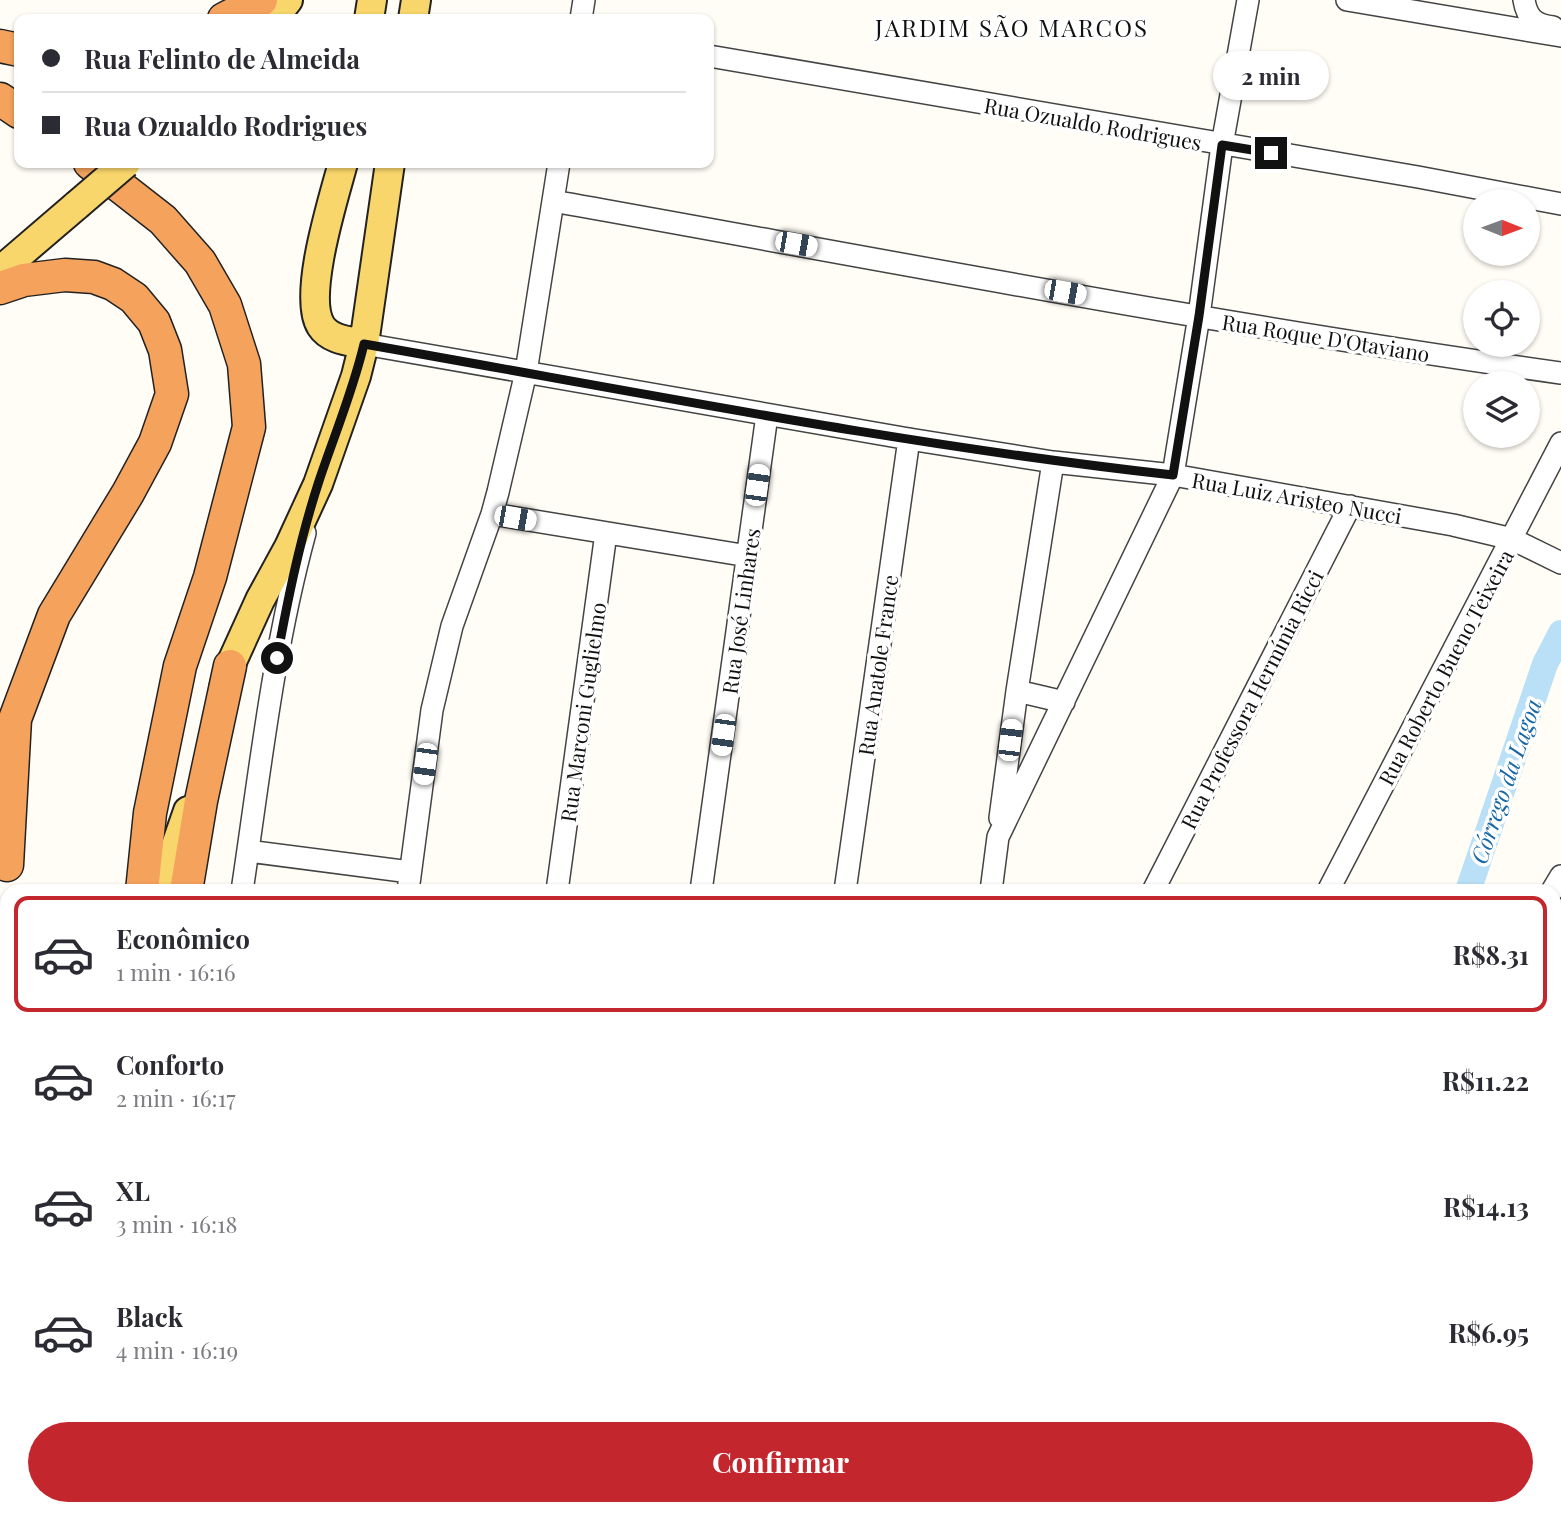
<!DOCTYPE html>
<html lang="pt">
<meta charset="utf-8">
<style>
body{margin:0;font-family:"Playfair Display",serif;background:#f2f2f3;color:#2b2b33;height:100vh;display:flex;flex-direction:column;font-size:26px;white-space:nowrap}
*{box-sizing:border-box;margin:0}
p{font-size:23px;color:#7c7c81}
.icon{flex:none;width:38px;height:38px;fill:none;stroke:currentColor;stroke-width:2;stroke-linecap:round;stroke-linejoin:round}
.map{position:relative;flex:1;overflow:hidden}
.drawer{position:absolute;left:0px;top:884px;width:1561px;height:632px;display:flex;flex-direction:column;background:#fff;border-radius:21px 21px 0 0;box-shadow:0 2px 5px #0004}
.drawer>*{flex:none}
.top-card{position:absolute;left:14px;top:14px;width:700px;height:154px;border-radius:14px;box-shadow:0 2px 5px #0004;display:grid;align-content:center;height:154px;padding:0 28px;background:#fff}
.needle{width:46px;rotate:91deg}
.fabs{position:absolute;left:1463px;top:189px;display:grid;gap:14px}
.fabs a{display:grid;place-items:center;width:77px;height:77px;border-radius:50%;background:#fff;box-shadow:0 2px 5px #0004;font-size:35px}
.end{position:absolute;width:32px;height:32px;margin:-16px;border:9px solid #111;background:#fff;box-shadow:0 0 0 4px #fff}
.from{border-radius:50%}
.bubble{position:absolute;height:49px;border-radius:24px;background:#fff;box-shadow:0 2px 5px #0004;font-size:23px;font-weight:700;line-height:49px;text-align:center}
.car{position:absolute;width:21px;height:42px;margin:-21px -10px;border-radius:9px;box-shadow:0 0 5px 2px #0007;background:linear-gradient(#fff 24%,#345 0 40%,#fff 0 76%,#345 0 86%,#fff 0)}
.top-card b{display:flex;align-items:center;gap:24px;height:66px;font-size:26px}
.top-card b+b{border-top:2px solid #e1e1e2}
.top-card i{width:18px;height:18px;background:#2b2b33}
ul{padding:12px 0 0;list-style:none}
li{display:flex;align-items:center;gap:21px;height:116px;margin:0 14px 10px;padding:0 14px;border:4px solid transparent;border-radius:14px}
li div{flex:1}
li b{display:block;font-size:26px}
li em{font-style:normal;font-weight:700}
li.active{border-color:#c4262e}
li>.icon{width:63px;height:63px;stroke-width:1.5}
.primary-button{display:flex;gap:14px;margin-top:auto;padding:14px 28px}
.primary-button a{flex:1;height:80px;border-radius:42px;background:#c4262e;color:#fff;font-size:28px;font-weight:700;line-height:80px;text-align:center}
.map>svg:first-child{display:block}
.green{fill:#d5ebbd}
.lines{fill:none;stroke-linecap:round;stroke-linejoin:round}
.river{stroke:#b9e0f7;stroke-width:26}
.minor-casing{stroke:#444;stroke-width:24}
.major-casing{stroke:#222;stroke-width:32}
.highway-casing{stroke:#222;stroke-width:35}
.minor{stroke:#fff;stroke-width:21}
.major{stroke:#f9d66b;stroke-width:28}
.highway{stroke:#f5a25d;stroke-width:32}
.major-bridge-casing{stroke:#222;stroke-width:32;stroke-linecap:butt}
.major-bridge{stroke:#f9d66b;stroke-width:28}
.route{stroke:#111;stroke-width:9}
.labels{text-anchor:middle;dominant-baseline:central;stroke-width:7;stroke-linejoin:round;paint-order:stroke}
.street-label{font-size:21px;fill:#111;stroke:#fff}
.water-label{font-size:23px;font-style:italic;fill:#1768a6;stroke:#fff}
.quarter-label{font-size:24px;letter-spacing:2px;fill:#111;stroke:#fff}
</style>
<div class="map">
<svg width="1561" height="1514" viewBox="0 0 1561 1514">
<rect width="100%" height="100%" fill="#fffdf5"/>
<path class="green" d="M7 1149V1254L0 1221V1155Z"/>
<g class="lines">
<path class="river" d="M1468 891 1545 664 1561 633
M1179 1508V1514"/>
<defs>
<path id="minor" d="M1347 0 1561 36
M1524 0C1527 18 1535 25 1553 27
M581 19 584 0
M709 56 1418 177 1561 204
M553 201C889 261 1224 326 1561 373
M364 344 909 439 1053 462 1173 475 1453 525 1512 539 1561 563
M492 514 748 556
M1017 691 1064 702
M1000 818 1017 691 1053 462
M248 851 410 872
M242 891C260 771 273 650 305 533
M408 891 432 710 452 626 492 514 498 492 526 372 559 163
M557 891 606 533
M701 891 767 415
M845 891 909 439
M991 891 998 837 1173 475 1199 316 1222 145 1248 0
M1153 891 1350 506
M1328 891 1561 443
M1552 891 1561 876
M1554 1007 1561 1011
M1554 1133 1561 1138
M1554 1237 1561 1226
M1554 1265 1561 1270
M1554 1398 1561 1403
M579 1508 580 1514
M851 1508 852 1514
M966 1508 972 1514
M1086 1508 1089 1514
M1342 1508 1350 1514
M1536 1508 1544 1514
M176 1514 180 1508
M689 1514 707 1508
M1266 1514V1508"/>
<path id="major" d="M273 19 288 0
M369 19 372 0
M413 19 416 0
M343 163C334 197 302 296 321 326 330 340 349 341 364 344
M0 271 77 205
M224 688 230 666 260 600 289 547 318 484 356 376 364 344 390 163
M160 891 188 811
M0 1118 7 1112"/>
<path id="highway" d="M224 19 261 0
M0 46 19 50
M0 99 19 112
M90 163 163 220 200 262 225 305 244 364 249 427 210 577 180 666 150 813 142 891
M0 288 24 280 65 275 94 277 113 284 134 298 154 322 165 350 172 394 155 443 128 493 54 615 15 719 7 865
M186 891 201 801 230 666
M0 1027 7 1062
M0 1295 7 1328
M0 1444 7 1484
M11 1508 12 1514
M45 1508 46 1514
M98 1508 99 1514
M132 1508 133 1514"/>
</defs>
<use href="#minor" class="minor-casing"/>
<use href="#major" class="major-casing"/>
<use href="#highway" class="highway-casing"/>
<use href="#minor" class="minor"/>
<use href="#major" class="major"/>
<use href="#highway" class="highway"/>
<defs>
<path id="major-bridge" d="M77 205 126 163"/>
</defs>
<use href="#major-bridge" class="major-bridge-casing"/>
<use href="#major-bridge" class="major-bridge"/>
</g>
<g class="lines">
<path class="route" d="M277 658C288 598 300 539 319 481 334 436 353 391 364 344 633 391 901 445 1173 475L1199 316 1222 145 1271 153"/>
</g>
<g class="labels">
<g class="street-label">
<text transform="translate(1093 123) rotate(10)">Rua Ozualdo Rodrigues</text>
<text transform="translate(1326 337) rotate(9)">Rua Roque D'Otaviano</text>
<text transform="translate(1297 497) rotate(10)">Rua Luiz Aristeo Nucci</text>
<text transform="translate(740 611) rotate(-82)">Rua José Linhares</text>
<text transform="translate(877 665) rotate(-82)">Rua Anatole France</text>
<text transform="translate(1445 667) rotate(-62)">Rua Roberto Bueno Teixeira</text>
<text transform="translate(1251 699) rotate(-63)">Rua Professora Hermínia Ricci</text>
<text transform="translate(582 712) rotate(-82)">Rua Marconi Guglielmo</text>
</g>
<g class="water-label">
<text transform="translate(1505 781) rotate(-71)">Córrego da Lagoa</text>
</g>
<g class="quarter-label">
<text x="1012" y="27">JARDIM SÃO MARCOS</text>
</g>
</g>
</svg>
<div class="fabs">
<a><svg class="needle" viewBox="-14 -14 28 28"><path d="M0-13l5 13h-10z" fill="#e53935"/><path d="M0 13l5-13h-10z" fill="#7c7c81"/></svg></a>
<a><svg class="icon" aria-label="locate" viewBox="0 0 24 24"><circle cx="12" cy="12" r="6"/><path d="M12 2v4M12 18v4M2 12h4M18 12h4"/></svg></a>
<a><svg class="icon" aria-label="layers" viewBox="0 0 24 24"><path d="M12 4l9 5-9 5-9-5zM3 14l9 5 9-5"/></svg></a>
</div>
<i class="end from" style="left:277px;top:658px"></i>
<i class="end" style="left:1271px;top:153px"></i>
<div class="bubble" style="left:1213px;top:51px;width:116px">2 min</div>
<i class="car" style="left:796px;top:244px;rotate:100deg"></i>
<i class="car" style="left:1065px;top:292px;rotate:100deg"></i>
<i class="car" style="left:757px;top:485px;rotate:8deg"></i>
<i class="car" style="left:515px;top:518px;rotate:100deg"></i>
<i class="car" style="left:723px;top:735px;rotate:188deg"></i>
<i class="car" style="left:1010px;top:740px;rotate:7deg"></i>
<i class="car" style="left:425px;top:764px;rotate:188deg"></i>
<div class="top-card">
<b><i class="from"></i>Rua Felinto de Almeida</b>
<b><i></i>Rua Ozualdo Rodrigues</b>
</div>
<section class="drawer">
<ul>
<li class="active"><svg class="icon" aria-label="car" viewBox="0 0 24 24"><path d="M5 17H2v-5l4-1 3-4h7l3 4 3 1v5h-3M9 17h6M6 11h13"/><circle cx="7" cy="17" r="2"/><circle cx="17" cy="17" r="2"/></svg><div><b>Econômico</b><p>1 min · 16:16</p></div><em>R$8.31</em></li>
<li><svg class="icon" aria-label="car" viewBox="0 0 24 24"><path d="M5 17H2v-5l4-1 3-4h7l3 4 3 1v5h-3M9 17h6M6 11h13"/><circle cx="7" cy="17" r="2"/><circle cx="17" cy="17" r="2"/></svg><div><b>Conforto</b><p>2 min · 16:17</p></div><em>R$11.22</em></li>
<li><svg class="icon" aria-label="car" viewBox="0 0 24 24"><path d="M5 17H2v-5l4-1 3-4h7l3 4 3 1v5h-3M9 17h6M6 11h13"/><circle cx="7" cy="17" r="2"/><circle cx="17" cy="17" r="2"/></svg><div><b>XL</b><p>3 min · 16:18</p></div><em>R$14.13</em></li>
<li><svg class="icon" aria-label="car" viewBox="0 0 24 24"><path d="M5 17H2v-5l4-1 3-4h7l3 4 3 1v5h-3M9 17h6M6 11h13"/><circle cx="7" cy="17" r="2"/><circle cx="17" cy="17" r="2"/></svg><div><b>Black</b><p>4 min · 16:19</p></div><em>R$6.95</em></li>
</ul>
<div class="primary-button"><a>Confirmar</a></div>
</section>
</div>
